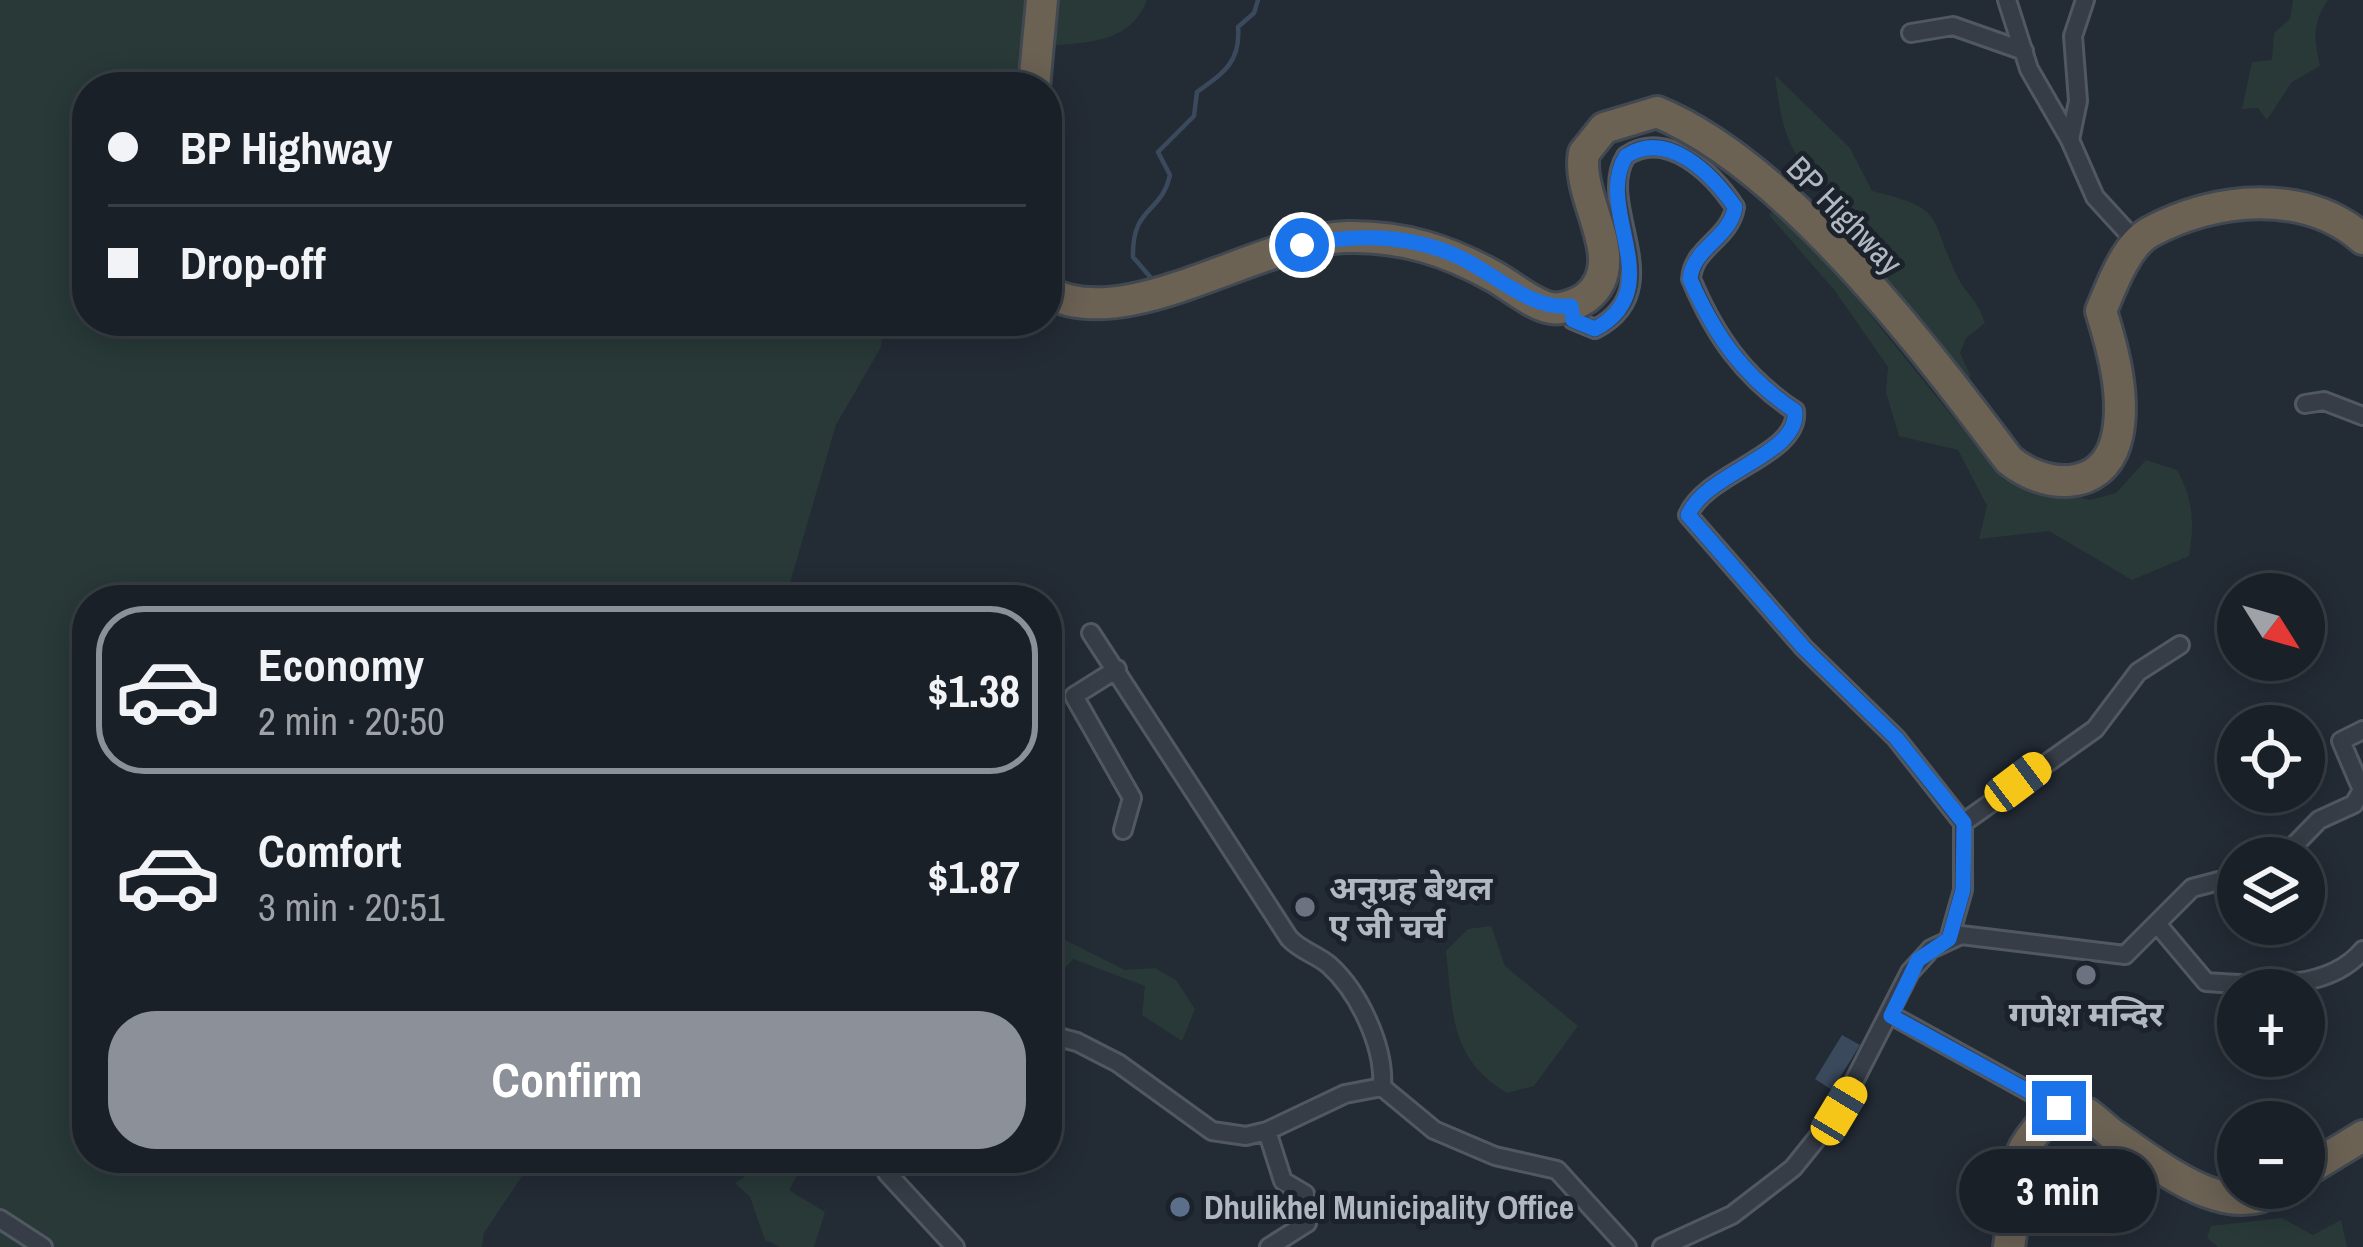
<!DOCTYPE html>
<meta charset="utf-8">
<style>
body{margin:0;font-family:"Archivo Narrow","Noto Sans Devanagari",sans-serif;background:#232830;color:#f1f3f6;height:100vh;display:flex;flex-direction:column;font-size:45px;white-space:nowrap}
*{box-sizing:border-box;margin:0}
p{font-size:39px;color:#9fa3a8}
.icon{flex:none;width:66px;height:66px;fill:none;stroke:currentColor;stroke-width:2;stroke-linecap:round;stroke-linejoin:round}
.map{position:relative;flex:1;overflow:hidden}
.details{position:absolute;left:72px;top:585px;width:990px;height:588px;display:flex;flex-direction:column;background:#1a2028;border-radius:48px;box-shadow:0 6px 30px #0003,0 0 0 3px #383e45}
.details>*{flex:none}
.top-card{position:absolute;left:72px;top:72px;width:990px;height:264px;border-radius:48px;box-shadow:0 6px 30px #0003,0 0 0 3px #383e45;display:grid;align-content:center;height:264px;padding:0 36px;background:#1a2028}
.needle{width:78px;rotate:127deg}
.controls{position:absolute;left:2217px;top:573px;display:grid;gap:24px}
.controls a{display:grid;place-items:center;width:108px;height:108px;border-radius:50%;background:#1a2028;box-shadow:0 6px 30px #0003,0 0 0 3px #383e45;font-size:60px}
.end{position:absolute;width:54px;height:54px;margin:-27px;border:15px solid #1a73e8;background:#fff;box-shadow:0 0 0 6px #fff}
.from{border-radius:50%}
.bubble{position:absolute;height:84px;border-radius:42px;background:#1a2028;box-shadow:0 6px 30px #0003,0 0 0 3px #383e45;font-size:39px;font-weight:800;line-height:84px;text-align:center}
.car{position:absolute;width:36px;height:72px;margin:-36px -18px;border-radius:15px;box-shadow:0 0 9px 3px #0007;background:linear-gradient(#f5c518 24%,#345 0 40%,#f5c518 0 76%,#345 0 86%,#f5c518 0)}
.top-card b{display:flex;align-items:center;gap:42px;height:114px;font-size:45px}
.top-card b+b{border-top:3px solid #383e45}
.top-card i{width:30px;height:30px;background:#f1f3f6}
ul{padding:21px 0 0;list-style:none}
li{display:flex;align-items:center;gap:36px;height:168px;margin:0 24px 18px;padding:0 12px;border:6px solid transparent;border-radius:48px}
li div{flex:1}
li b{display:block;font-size:45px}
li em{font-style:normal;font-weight:800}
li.on{border-color:#8c9099}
li>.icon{width:108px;height:108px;stroke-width:1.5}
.primary-button{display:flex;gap:24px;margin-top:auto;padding:24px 36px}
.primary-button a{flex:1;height:138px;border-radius:48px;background:#8c9099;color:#fff;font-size:48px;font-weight:800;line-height:138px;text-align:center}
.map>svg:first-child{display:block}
.green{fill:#283938}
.water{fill:#3a4a5c}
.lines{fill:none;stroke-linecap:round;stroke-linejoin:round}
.stream{stroke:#3a4a5c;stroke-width:4.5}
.street-casing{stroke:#515861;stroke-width:22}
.highway-casing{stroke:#414851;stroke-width:36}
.street{stroke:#363d46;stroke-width:16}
.highway{stroke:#6b6254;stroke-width:30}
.route{stroke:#1a73e8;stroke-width:15}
.worship-dot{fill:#6b7280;stroke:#1c222b;stroke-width:4.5}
.service-dot{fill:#5c6f8a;stroke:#1c222b;stroke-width:4.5}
.labels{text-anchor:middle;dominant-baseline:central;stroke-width:10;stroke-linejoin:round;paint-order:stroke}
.street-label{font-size:33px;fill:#b1b8c2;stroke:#1c222b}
.poi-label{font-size:33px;font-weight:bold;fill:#b1b8c2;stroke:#1c222b;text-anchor:start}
</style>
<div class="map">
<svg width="2363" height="1247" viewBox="0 0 2363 1247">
<rect width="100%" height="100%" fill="#232b35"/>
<path class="green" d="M0 0H1037L1027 87H87V321H884L881 347 836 425 785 600H87V1158H534L484 1233 482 1247H0Z
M1051 0H1147C1130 44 1088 42 1046 46Z
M2293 0H2328C2312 22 2314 40 2320 66L2292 82 2267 120 2258 108 2242 109 2252 62 2272 60 2274 33 2290 19Z
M1775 75 1850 148 1872 191C1947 209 1928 215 1957 276 1966 295 1976 296 1985 323L1966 338 1960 353 1971 376 1963 384 1835 239 1830 212 1834 199C1790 157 1782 135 1775 75Z
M1775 209 1838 275 2004 480 2090 500 2116 493 2146 460 2177 470C2193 499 2195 524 2189 556L2132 580 2049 531 1979 539 1987 506 1958 450 1899 436 1886 392 1888 367 1835 291 1769 215Z
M1491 926 1505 966 1578 1026 1534 1086 1507 1093C1449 1058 1453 1013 1446 951L1468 929Z
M1047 931 1125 970 1155 968 1176 980 1195 1009 1182 1041 1142 1015 1145 986 1073 959 1047 988Z
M773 1158H792L801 1168 789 1190 825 1212 814 1247H780L765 1240 750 1197 735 1183Z
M2282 1218 2313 1235 2341 1220 2347 1247H2218L2207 1238 2211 1226Z"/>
<path class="water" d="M1842 1035 1860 1045 1832 1090 1815 1079Z"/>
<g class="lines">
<path class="stream" d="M1152 279 1133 257C1132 205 1161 215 1170 175L1158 152 1194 116 1197 92C1224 73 1241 61 1238 27L1254 13 1258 0"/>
<defs>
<path id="street" d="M2007 0 2029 69 2070 140
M2085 0 2073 36 2078 101 2070 140 2095 197 2138 244
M1911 33 1953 26 2024 51
M1571 306 1573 320 1595 329C1674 288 1594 206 1626 156 1667 128 1713 174 1735 207 1730 239 1693 247 1691 279 1715 336 1744 377 1795 411 1800 455 1706 472 1688 515L1804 648 1896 738 1963 823V890L1949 939
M2305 404 2324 401 2363 416
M1091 633 1289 938C1301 951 1316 954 1329 965 1359 992 1385 1047 1382 1087
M1117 669 1074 696 1132 798 1123 830
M1963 823 2095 729 2138 672 2180 645
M2282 858 2319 820 2354 804 2362 790 2341 741 2363 730
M2158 925 2206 982C2257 985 2327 993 2363 950
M1891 1015 2059 1108
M1047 1034 1077 1042 1118 1063 1212 1131 1246 1136 1267 1131 1345 1094 1382 1087 1434 1130 1495 1156 1557 1170 1627 1247
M1267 1131 1283 1181 1305 1194 1307 1223 1269 1247
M881 1158 887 1173 955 1247
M0 1219 43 1247
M1662 1247 1732 1215 1793 1168 1839 1111 1910 972 1931 949 1961 935 2125 955 2192 888 2238 876"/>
<path id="highway" d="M1034 87 1042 0
M1047 292C1127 336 1259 239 1347 237 1402 236 1447 250 1495 277 1511 286 1533 305 1551 308 1562 310 1577 304 1586 298 1632 262 1575 200 1584 153L1604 128 1657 112C1786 165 1925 348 2009 460 2043 488 2101 494 2116 441 2127 400 2113 349 2101 311 2111 287 2126 245 2150 232 2214 197 2305 188 2363 239
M2304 1172 2363 1136
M2009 1247C2021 1178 2000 1160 2059 1108L2088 1114 2113 1135C2157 1163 2225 1224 2279 1188"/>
</defs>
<use href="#street" class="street-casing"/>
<use href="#highway" class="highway-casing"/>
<use href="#street" class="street"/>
<use href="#highway" class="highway"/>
</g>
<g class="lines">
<path class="route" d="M1302 245C1355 234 1411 234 1461 258 1496 275 1531 310 1571 306L1573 320 1595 329C1671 288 1593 209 1626 156 1668 129 1712 174 1735 207 1730 239 1693 247 1690 279 1715 336 1744 377 1795 411 1800 455 1706 472 1688 515L1804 648 1896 738 1964 823 1963 890 1949 939 1918 960 1891 1016 2059 1108"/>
</g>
<g class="worship-dot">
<circle cx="1305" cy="907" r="12"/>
<circle cx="2086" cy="975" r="12"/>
</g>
<circle class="service-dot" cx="1180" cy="1207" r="12"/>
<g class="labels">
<g class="street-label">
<text transform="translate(1845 215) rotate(46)">BP Highway</text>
</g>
<g class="poi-label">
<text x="1329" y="888">अनुग्रह बेथल<tspan x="1329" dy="38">ए जी चर्च</tspan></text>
<text x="2086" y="1014" text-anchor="middle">गणेश मन्दिर</text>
<text x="1204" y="1207">Dhulikhel Municipality Office</text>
</g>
</g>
</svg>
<div class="controls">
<a><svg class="needle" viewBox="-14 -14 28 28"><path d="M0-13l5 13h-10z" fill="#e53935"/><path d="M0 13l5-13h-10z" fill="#9fa3a8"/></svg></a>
<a><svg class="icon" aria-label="locate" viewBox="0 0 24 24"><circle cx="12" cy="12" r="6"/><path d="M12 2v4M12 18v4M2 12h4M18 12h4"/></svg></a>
<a><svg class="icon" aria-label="layers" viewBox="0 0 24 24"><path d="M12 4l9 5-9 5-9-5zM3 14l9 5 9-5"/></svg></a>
<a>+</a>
<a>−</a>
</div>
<i class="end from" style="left:1302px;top:245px"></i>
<i class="end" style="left:2059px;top:1108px"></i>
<div class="bubble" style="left:1959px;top:1149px;width:198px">3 min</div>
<i class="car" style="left:2018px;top:782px;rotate:53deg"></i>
<i class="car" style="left:1839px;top:1111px;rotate:31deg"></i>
<div class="top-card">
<b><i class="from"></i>BP Highway</b>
<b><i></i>Drop-off</b>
</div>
<section class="details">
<ul>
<li class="on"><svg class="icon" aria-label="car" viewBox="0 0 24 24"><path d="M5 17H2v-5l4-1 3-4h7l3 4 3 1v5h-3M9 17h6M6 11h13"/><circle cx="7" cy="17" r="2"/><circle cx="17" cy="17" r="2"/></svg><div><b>Economy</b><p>2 min · 20:50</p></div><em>$1.38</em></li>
<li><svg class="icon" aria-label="car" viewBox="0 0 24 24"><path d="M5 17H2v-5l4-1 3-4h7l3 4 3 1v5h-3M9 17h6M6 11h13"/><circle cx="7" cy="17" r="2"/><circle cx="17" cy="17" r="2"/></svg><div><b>Comfort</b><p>3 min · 20:51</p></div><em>$1.87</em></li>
</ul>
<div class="primary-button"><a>Confirm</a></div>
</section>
</div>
